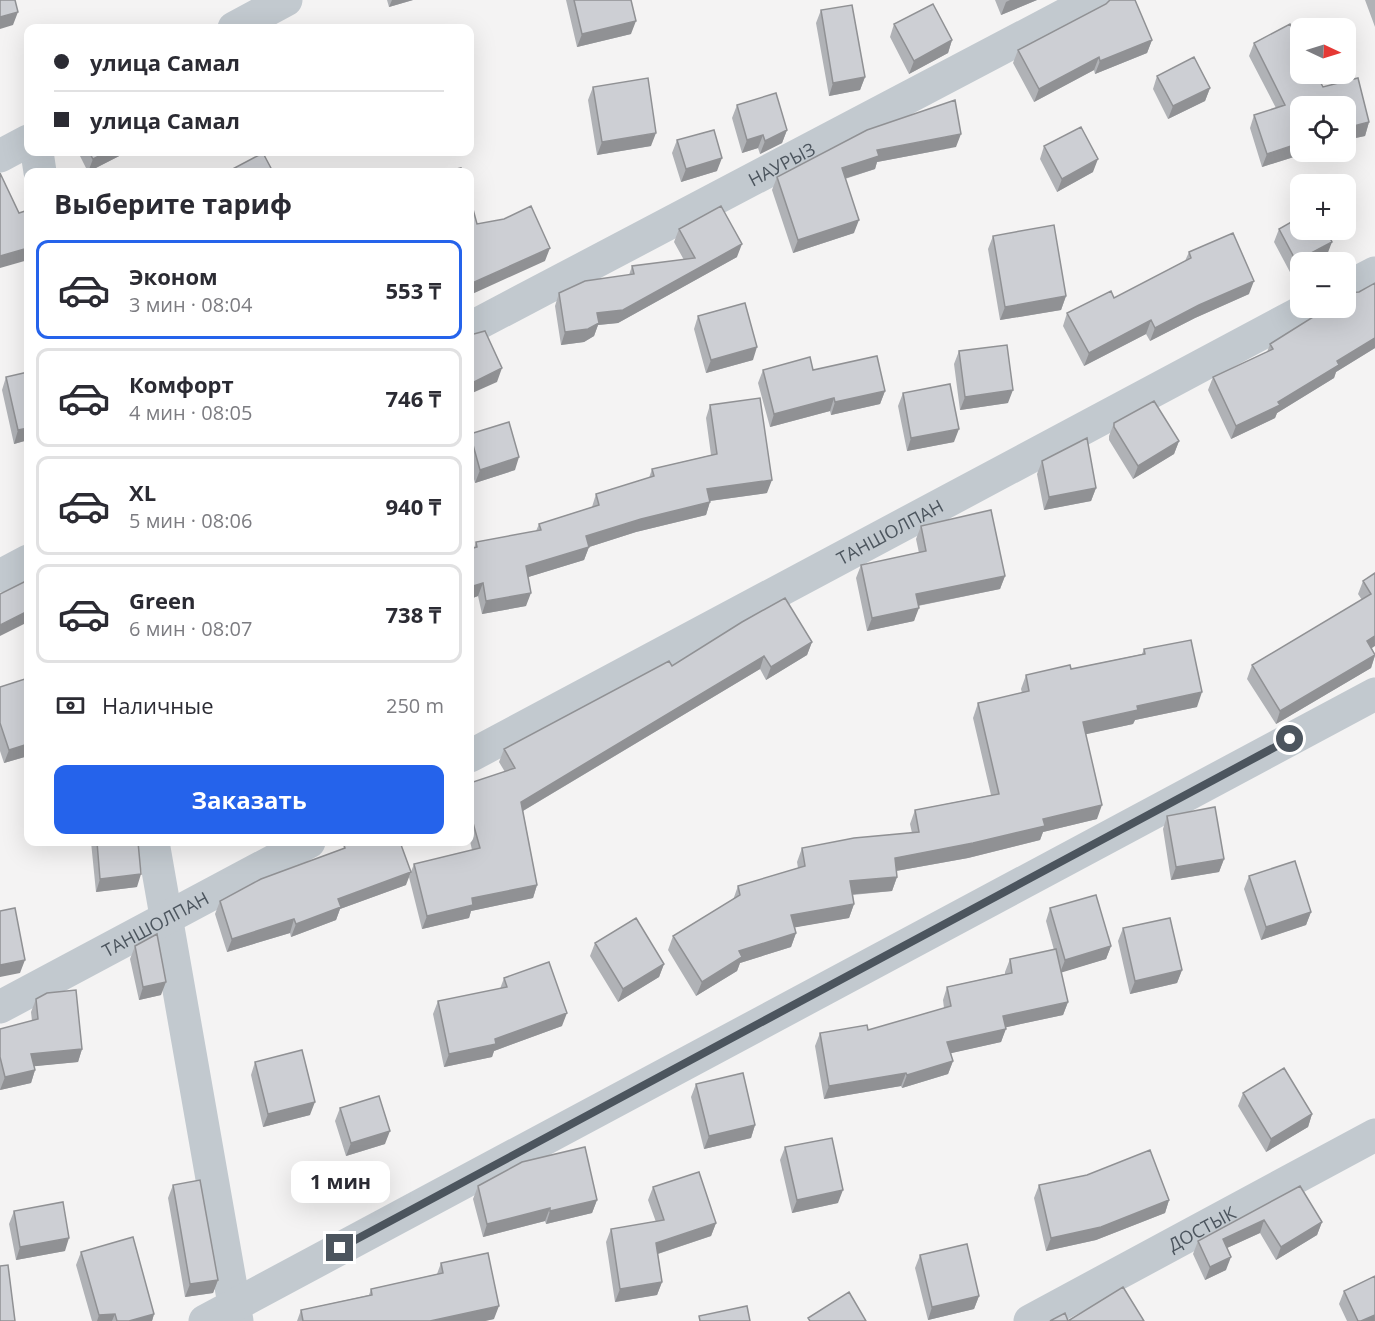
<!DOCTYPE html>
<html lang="ru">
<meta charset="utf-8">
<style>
body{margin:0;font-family:"Open Sans",sans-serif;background:#f2f2f3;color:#2b2b33;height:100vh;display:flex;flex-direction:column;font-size:22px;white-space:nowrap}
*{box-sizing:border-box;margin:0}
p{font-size:20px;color:#7c7c81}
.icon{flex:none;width:33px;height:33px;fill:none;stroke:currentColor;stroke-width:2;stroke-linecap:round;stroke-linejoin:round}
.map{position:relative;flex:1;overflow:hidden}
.drawer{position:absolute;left:24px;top:168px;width:450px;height:678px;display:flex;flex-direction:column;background:#fff;border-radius:12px;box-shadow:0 6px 24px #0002}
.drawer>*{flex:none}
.banner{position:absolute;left:24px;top:24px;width:450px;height:132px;border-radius:12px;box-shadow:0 6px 24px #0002;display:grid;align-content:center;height:132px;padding:0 30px;background:#fff}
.needle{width:39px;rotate:94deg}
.tools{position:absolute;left:1290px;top:18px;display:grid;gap:12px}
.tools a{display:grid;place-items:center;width:66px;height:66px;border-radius:12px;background:#fff;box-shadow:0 6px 24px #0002;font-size:30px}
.end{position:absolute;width:27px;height:27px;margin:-14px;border:8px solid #4c555e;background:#fff;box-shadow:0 0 0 3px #fff}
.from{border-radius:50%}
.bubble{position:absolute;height:42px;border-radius:12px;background:#fff;box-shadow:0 6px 24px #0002;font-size:20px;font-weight:700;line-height:42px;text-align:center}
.banner b{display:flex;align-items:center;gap:21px;height:57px;font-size:22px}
.banner b+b{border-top:2px solid #e1e1e2}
.banner i{width:15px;height:15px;background:#2b2b33}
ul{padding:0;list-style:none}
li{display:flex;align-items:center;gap:18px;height:99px;margin:0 12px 9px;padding:0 18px;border:3px solid #e1e1e2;border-radius:12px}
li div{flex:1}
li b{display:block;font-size:22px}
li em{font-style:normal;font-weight:700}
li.selected{border-color:#2563eb}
li>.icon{width:54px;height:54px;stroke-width:1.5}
h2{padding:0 30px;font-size:27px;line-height:72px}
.pay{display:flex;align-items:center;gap:15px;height:66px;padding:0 30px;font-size:22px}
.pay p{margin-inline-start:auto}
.cta{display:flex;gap:12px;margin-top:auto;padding:12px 30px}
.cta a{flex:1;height:69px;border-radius:12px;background:#2563eb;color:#fff;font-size:24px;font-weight:700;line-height:69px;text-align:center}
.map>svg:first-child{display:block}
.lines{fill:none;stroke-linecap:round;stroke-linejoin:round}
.minor{stroke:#c2c9cf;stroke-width:33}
.wall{fill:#b0b2b6}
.shaded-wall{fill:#909194}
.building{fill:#cdcfd4;stroke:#909194;stroke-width:1.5}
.route{stroke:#4c555e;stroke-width:8}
.labels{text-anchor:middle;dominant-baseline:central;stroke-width:4.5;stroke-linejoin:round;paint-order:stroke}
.street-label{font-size:18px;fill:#4c555e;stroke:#fff}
</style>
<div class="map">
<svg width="1375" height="1321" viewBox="0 0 1375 1321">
<rect width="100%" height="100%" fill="#f4f3f3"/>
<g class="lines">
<g class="minor">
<path d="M234 28 286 0"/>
<path d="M37 152 40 172"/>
<path d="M0 156 28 141"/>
<path d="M1346 288 1375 273"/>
<path id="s1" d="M470 328 1093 0"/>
<path d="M0 576 28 561"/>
<path id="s2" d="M470 756 1309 308"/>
<path d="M153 842 237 1321"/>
<path id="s3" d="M0 1007 309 842"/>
<path d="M205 1321 1375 694"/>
<path id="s4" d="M1030 1321 1375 1135"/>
</g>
</g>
<path class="wall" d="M387 0H413L389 7Z
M566 0H631V34L577 47Z
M995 0H1037L1001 15Z
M1365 0H1375V27Z
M821 10 865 77 860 90 829 96 816 23Z
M894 24 952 40 948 53 909 74 890 37Z
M1290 24 1300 44V74H1316L1323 87 1358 78 1369 122 1365 136 1346 140V106H1300V151L1299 152 1297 156 1262 167 1250 128 1254 115 1276 108 1249 56 1254 43Z
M1152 40 1147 53 1095 74 1094 70 1034 102 1013 63 1018 50Z
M1157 76 1210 88 1205 101 1168 119 1153 89Z
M593 87 651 146 597 155 588 100Z
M737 105 787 130 782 143 760 154 758 148 742 153 732 118Z
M677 140 717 171 681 182 672 153Z
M1044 146 1093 172 1057 192 1040 159Z
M956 147 877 162 875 169 845 179 854 233 793 253 772 190 777 177Z
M78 152H127L88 172Z
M679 229 737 257 618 323 598 325 594 336 584 342 561 345 555 306 559 293 629 275 632 266 684 260 674 242Z
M1279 229 1327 255 1313 262H1300V269L1291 274 1274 242Z
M993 236 1066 296 1061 310 1000 320 988 249Z
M1189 252 1249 294 1195 318 1150 341 1146 334 1084 366 1063 326 1067 313 1114 298 1185 261Z
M1375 283V348L1336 372 1334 378 1277 413 1275 418 1231 439 1208 390 1213 377 1267 352 1270 344Z
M698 316 753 360 706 373 694 329Z
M959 351 1008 403 960 410 954 364Z
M763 370H813L885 391 880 404 831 415 830 411 770 427 758 383Z
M6 377 28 440 14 444 2 390Z
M903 393 954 442 907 451 898 406Z
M710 405 767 493 710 501 706 515 636 532 589 547 584 560 528 577 526 606 482 614 478 596 470 599V549L474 548 476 542 536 531 539 524 592 507 596 494 649 478 652 469 711 455 706 418Z
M1114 423 1179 441 1174 454 1133 479 1109 440V436Z
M470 434 515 470 475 483 470 464Z
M1042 461 1096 488 1091 501 1044 510 1037 474Z
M921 526 1005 576 1000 589 918 606 914 621 867 631 856 578 861 565 919 553 916 539Z
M1375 573 1372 648 1375 654V656L1371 668 1276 724 1247 679 1252 665 1362 600 1358 594 1363 581Z
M812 642 807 655 766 680 760 669 523 811 537 885 533 898 471 911 469 918 422 929 409 877 414 864 472 850 470 841V783L505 772 499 762 504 749 672 666Z
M1144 649 1197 707 1135 720 1133 724 1086 734 1097 819 1043 832 1040 840 968 858 896 871 897 877 892 891 853 895 854 904 849 918 795 927 796 933 791 947 740 963 737 971 696 996 668 950 673 936 733 900 738 886 798 868 797 862 802 848 912 833 910 824 915 810 991 795 973 718 978 703 1022 693 1021 689 1026 675 1071 669 1142 654Z
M0 687 28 756 4 763 0 751Z
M1167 816 1224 859 1219 872 1171 880 1163 829Z
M91 842H138L137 887 96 892Z
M344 845 406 885 340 909 336 920 291 937 290 933 227 952 215 914 220 901 343 849Z
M1249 876 1311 912 1306 925 1261 940 1244 889Z
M1050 908 1111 946 1106 959 1061 972 1068 1002 1063 1015 1006 1027 1001 1042 951 1053 953 1061 948 1074 902 1088 901 1086 824 1099 815 1046 820 1033 868 1030 944 1008 943 1000 947 987 1005 974V972L1010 959 1054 950 1046 921Z
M1123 928 1182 970 1177 983 1130 994 1118 941Z
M595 943 664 964 659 977 618 1002 590 956Z
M135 946 161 995 139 1000 130 959Z
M504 978 562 1026 494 1051 492 1057 444 1067 433 1014 438 1001 500 989Z
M36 999 82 1049 78 1062 34 1066 35 1070 31 1083 0 1090V1029L32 1021 31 1012Z
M255 1062 310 1115 263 1127 251 1075Z
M696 1084 755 1125 751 1138 704 1149 691 1097Z
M1243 1093 1312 1114 1308 1127 1266 1152 1238 1106Z
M340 1108 385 1144 346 1156 335 1121Z
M785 1147 838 1203 792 1213 780 1160Z
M173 1185 218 1280 213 1293 185 1297 168 1198Z
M1039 1185 1169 1200 1165 1213 1096 1240 1046 1251 1034 1198Z
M478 1186 597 1200 592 1213 546 1224 545 1221 483 1237 473 1199Z
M1300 1186 1322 1222 1317 1235 1276 1260 1260 1233 1227 1248 1226 1270 1205 1280 1193 1254 1198 1241Z
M653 1187 716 1223 711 1236 658 1254 662 1282 657 1295 615 1302 606 1242 611 1229 656 1222 648 1200Z
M14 1211 65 1251 16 1260 9 1224Z
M81 1252 154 1314 152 1321H92L76 1265Z
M920 1255 979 1296 974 1309 928 1320 915 1268Z
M441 1263 494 1319 485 1321H297L301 1310 369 1295 371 1289 437 1274Z
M1344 1291 1375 1321H1347L1339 1304Z"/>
<path class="shaded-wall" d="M392 0H413L389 7Z
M1010 0H1037L1001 15 1006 2Z
M18 12 13 25 0 29V17Z
M636 21 631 34 577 47 582 34Z
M952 40 948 53 909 74 914 61Z
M1152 40 1147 53 1095 74 1100 61Z
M1099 57 1094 70 1034 102 1039 89Z
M865 77 860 90 829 96 833 83Z
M1210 88 1205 101 1168 119 1173 106Z
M1369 122 1365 136 1346 140V128Z
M787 130 782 143 760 154 765 141Z
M656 133 651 146 597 155 602 142Z
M961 134 956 147 877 162 875 169 837 181 842 168 877 150Z
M763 135 758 148 742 153 747 140Z
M1300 140V151L1299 152 1297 156 1262 167 1267 154Z
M107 152H127L88 172 93 159Z
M722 158 717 171 681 182 686 169Z
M1098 159 1093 172 1057 192 1062 179Z
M859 220 854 233 793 253 798 240Z
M1332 242 1327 255 1313 262H1300V269L1291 274 1296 261Z
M742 244 737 257 618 323 598 325 594 336 584 342 561 345 565 332 597 313Z
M28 248V260L0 268V256Z
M550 248 545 261 470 295V284Z
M1254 281 1249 294 1195 318 1150 341 1155 328 1199 305Z
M1066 296 1061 310 1000 320 1005 307Z
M1151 320 1146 334 1084 366 1089 353Z
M1375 338V348L1336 372 1334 378 1277 413 1275 418 1231 439 1236 426 1278 402 1337 361Z
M757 347 753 360 706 373 711 360Z
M502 368 497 382 470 394V384Z
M1013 390 1008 403 960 410 965 397Z
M885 391 880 404 831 415 835 402Z
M834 398 830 411 770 427 774 414Z
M28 428V440L14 444 18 430Z
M959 429 954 442 907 451 911 438Z
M1179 441 1174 454 1133 479 1138 466Z
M519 457 515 470 475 483 480 470Z
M772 480 767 493 702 502 707 489Z
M1096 488 1091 501 1044 510 1049 497Z
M710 502 706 515 636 532 586 548 589 547 584 560 522 579 526 566 586 536 641 519Z
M1005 576 1000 589 911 607 916 594Z
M483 583 478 596 470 599V587Z
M531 593 526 606 482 614 486 601Z
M919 608 914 621 867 631 872 618Z
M28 611V622L0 636V625Z
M1375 636V646L1363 654 1367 641Z
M812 642 807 655 766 680 771 667Z
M1375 655 1371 668 1276 724 1280 711Z
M764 656 760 669 516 815 521 802Z
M1202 692 1197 707 1135 720 1133 724 1078 736 1083 722 1137 706Z
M28 744V756L4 763 9 750Z
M1102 805 1097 819 1043 832 1040 840 968 858 890 872 895 858 1043 819Z
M1224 859 1219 872 1171 880 1176 867Z
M411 872 406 885 340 909 336 920 291 937 296 924 338 899Z
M141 874 137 887 96 892 100 879Z
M897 877 892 891 845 895 850 881Z
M537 885 533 898 471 911 469 918 422 929 427 916 472 898Z
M854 904 849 918 786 929 791 915Z
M1311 912 1306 925 1261 940 1266 927Z
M294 919 290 933 227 952 232 939Z
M796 933 791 947 740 963 737 971 696 996 702 982 739 951Z
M1111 946 1106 959 1060 973 1065 960Z
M25 960 20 973 0 977V965Z
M664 964 659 977 618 1002 623 989Z
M1182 970 1177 983 1130 994 1135 981Z
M166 982 161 995 139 1000 143 987Z
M1068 1002 1063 1015 998 1029 1003 1016Z
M567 1013 562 1026 494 1051 492 1057 444 1067 449 1054 495 1039Z
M1006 1029 1001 1042 943 1055 947 1042Z
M82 1049 78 1062 27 1067 31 1054Z
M953 1061 948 1074 902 1088 907 1075Z
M35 1070 31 1083 0 1090 5 1077Z
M906 1073 901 1086 824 1099 829 1086Z
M315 1102 310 1115 263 1127 268 1114Z
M1312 1114 1308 1127 1266 1152 1271 1139Z
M755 1125 751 1138 704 1149 709 1136Z
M390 1131 385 1144 346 1156 351 1143Z
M843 1190 838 1203 792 1213 797 1200Z
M597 1200 592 1213 546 1224 550 1211Z
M1169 1200 1165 1213 1096 1240 1046 1251 1051 1238Z
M550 1208 545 1221 483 1237 487 1224Z
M1264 1220 1260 1233 1218 1252 1223 1239Z
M1322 1222 1317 1235 1276 1260 1281 1247Z
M716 1223 711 1236 651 1256 656 1243Z
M69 1238 65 1251 16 1260 20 1247Z
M1231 1257 1226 1270 1205 1280 1210 1267Z
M218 1280 213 1293 185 1297 190 1284Z
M662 1282 657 1295 615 1302 620 1289Z
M979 1296 974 1309 928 1320 932 1307Z
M499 1306 494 1319 485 1321H430Z
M115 1314 112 1321H97L99 1315Z
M154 1314 152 1321H129Z
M1375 1315V1321H1361Z"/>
<path class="building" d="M0 0H15L18 12 0 17Z
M574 0H631L636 21 582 34Z
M1110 0H1135L1152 40 1100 61 1099 57 1039 89 1018 50 1106 4Z
M933 4 952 40 914 61 894 24Z
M852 5 865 77 833 83 821 10Z
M1290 24 1300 44V74H1316L1323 87 1358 78 1369 122 1346 128V106H1300V143L1267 154 1254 115 1285 105 1254 43Z
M1194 57 1210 88 1173 106 1157 76Z
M648 78 656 133 602 142 593 87Z
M776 93 787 130 765 141 763 135 747 140 737 105Z
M955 100 961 134 877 150 879 156 842 168 859 220 798 240 777 177 867 130Z
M1081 127 1098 159 1062 179 1044 146Z
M714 130 722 158 686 169 677 140Z
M89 152H107L93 159Z
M263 153 273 172H227Z
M461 168 462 172H444Z
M0 173 19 213 28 210V248L0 256Z
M470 198 477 224 504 219 531 206 550 248 470 284Z
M721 206 742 244 623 310 597 313 599 323 588 329 565 332 559 293 585 281 634 274 632 266 695 258 679 229Z
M1300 217V230H1326L1332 242 1296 261 1279 229Z
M1054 225 1066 296 1005 307 993 236Z
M1233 233 1254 281 1199 305 1155 328 1151 320 1089 353 1067 313 1111 291 1114 298 1191 258 1189 252Z
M1375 283V338L1337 361 1339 365 1278 402 1280 405 1236 426 1213 377 1273 349 1270 344 1326 309 1327 308H1346V293L1359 292Z
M745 303 757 347 711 360 698 316Z
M485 331 502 368 470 384V335Z
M1007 345 1013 390 965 397 959 351Z
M877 356 885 391 835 402 834 398 774 414 763 370 810 357 813 370Z
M28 372V428L18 430 6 377Z
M950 384 959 429 911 438 903 393Z
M760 398 772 480 707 489 710 502 641 519 586 536 589 547 526 566 531 593 486 601 483 583 470 587V549L477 547 476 542 541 530 539 524 599 505 596 494 654 476 652 469 717 454 710 405Z
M1154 401 1179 441 1138 466 1114 427V423Z
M509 422 519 457 480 470 470 434Z
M1087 438 1096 488 1049 497 1042 461Z
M991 510 1005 576 916 594 919 608 872 618 861 565 926 551 921 526Z
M1375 573V636L1367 641 1375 655 1280 711 1252 665 1371 594 1363 581Z
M28 580V611L0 625V594Z
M785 598 812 642 771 667 764 656 521 802 537 885 472 898 473 905 427 916 414 864 480 848 470 812V783L515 768 504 749 669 661 672 666 742 622Z
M1191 640 1202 692 1137 706 1138 710 1083 722 1102 805 1043 819 1045 826 973 843 895 858 897 877 850 881 854 904 791 915 796 933 739 951 742 957 702 982 673 936 740 895 738 886 805 866 802 848 854 838 919 832 915 810 999 794 978 703 1029 691 1026 675 1070 665 1071 669 1145 654 1144 649Z
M28 678V744L9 750 0 723V687Z
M1215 807 1224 859 1176 867 1167 816Z
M97 842H138L141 874 100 879Z
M354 842H400L411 872 338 899 341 907 296 924 294 919 232 939 220 901 261 879 345 848 344 845Z
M1295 861 1311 912 1266 927 1249 876Z
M1096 895 1111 946 1065 960 1050 908Z
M15 908 25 960 0 965V911Z
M636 918 664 964 623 989 595 943Z
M1170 918 1182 970 1135 981 1123 928Z
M157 934 166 982 143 987 135 946Z
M1056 949 1068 1002 1003 1016 1006 1029 947 1042 953 1061 907 1075 906 1073 829 1086 820 1033 867 1025 868 1030 951 1006 947 987 1012 973 1010 959Z
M549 962 567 1013 495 1039 496 1044 449 1054 438 1001 507 987 504 978Z
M76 990 82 1049 31 1054 35 1070 5 1077 0 1057V1029L38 1019 36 999 47 993Z
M302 1050 315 1102 268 1114 255 1062Z
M1284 1068 1312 1114 1271 1139 1243 1093Z
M743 1073 755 1125 709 1136 696 1084Z
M379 1096 390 1131 351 1143 340 1108Z
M832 1138 843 1190 797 1200 785 1147Z
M585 1147 597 1200 550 1211V1208L487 1224 478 1186 522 1162Z
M1150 1150 1169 1200 1101 1227 1051 1238 1039 1185 1087 1175Z
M699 1172 716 1223 656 1243 662 1282 620 1289 611 1229 664 1220 653 1187Z
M200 1180 218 1280 190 1284 173 1185Z
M1300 1186 1322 1222 1281 1247 1264 1220 1223 1239 1231 1257 1210 1267 1198 1241Z
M63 1202 69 1238 20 1247 14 1211Z
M133 1237 154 1314 129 1321H117L115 1314 99 1315 81 1252Z
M967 1244 979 1296 932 1307 920 1255Z
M488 1253 499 1306 430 1321H303L301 1310 372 1295 371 1289 443 1273 441 1263Z
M8 1265 15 1321H0V1266Z
M1375 1276V1315L1361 1321H1358L1344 1291Z
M1123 1287 1144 1321H1050L1065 1313 1068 1321Z
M849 1292 866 1321H810L808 1318Z
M747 1306 750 1321H700L699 1316Z"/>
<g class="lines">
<path class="route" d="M340 1248 1290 739"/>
</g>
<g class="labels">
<g class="street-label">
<text stroke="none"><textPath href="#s1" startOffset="352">НАУРЫЗ</textPath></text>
<text stroke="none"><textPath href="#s2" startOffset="476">ТАНШОЛПАН</textPath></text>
<text stroke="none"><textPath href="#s3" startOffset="176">ТАНШОЛПАН</textPath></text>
<text stroke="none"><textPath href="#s4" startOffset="195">ДОСТЫК</textPath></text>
</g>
</g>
</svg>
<div class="tools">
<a><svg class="needle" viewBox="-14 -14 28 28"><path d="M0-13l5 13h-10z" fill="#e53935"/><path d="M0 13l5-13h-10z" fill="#7c7c81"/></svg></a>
<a><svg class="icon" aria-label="locate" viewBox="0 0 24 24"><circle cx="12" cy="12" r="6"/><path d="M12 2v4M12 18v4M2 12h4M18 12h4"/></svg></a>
<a>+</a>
<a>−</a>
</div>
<i class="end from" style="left:1290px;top:739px"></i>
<i class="end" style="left:340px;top:1248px"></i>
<div class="bubble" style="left:291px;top:1161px;width:99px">1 мин</div>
<div class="banner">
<b><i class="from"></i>улица Самал</b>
<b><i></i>улица Самал</b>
</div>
<section class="drawer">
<h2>Выберите тариф</h2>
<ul>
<li class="selected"><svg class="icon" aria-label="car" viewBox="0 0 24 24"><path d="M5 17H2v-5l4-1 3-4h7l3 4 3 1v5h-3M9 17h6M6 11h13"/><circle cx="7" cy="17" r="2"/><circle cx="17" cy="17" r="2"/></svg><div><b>Эконом</b><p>3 мин · 08:04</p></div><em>553 ₸</em></li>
<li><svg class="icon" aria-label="car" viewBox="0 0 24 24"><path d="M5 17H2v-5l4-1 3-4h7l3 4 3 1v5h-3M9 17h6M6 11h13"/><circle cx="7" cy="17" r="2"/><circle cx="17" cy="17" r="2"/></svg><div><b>Комфорт</b><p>4 мин · 08:05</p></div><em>746 ₸</em></li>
<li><svg class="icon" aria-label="car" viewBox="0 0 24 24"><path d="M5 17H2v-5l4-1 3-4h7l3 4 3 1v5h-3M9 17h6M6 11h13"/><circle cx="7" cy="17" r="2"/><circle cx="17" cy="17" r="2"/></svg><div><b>XL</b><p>5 мин · 08:06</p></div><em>940 ₸</em></li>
<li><svg class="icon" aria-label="car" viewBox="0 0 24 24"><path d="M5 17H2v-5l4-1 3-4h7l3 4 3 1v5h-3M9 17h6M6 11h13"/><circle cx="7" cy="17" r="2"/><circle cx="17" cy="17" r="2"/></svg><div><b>Green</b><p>6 мин · 08:07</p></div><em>738 ₸</em></li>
</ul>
<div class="pay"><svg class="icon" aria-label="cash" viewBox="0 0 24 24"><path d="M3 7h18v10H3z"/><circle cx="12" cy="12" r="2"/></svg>Наличные<p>250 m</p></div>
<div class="cta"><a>Заказать</a></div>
</section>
</div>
